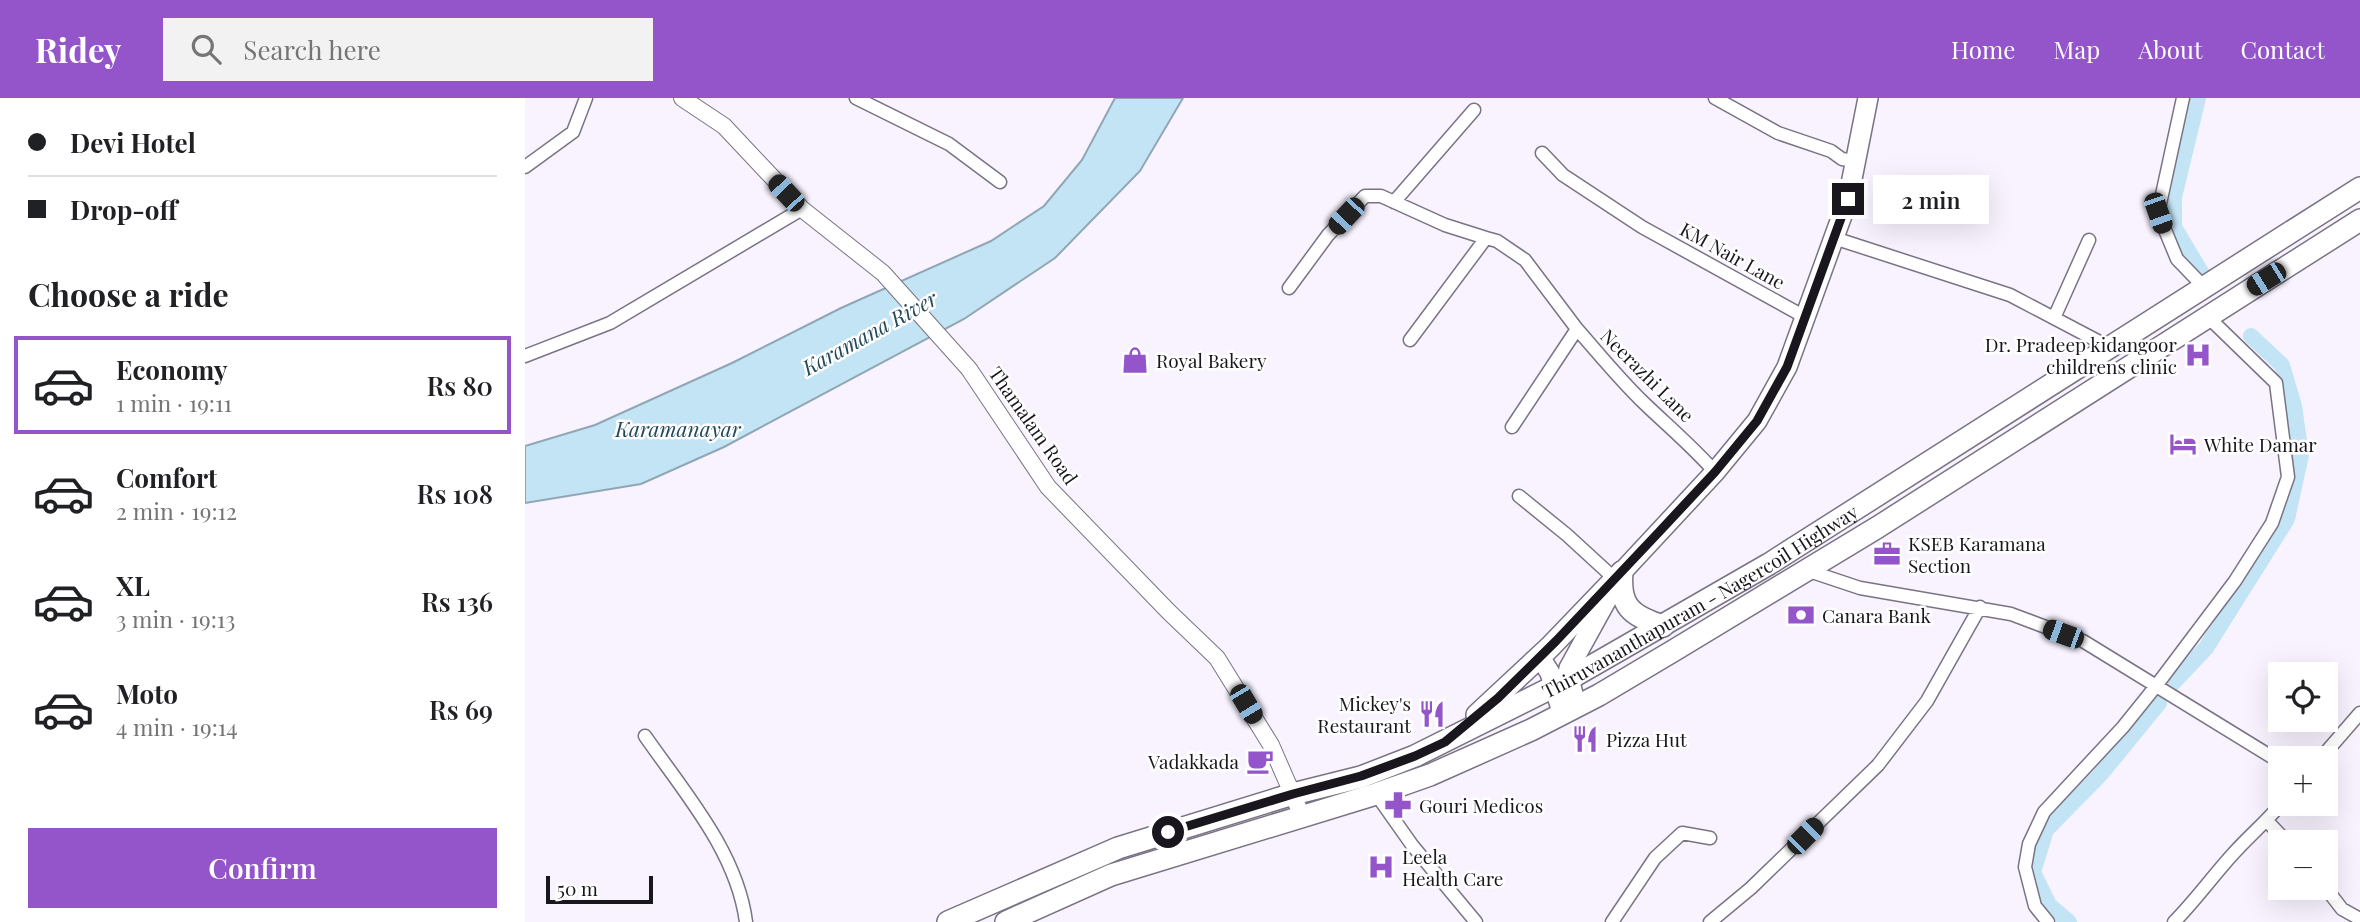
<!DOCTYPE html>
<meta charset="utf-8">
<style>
body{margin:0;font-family:"Playfair Display",serif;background:#f2f2f2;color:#202124;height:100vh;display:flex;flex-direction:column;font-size:26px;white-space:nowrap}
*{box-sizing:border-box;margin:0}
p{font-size:23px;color:#757577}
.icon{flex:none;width:38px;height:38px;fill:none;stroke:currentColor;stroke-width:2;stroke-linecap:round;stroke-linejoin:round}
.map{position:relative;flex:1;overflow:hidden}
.sheet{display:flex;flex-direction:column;background:#fff;width:525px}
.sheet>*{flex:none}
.hud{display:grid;align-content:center;height:154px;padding:0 28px;background:#fff}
.fabs{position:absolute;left:1743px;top:564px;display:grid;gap:14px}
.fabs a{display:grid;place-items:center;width:70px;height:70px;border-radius:0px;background:#fff;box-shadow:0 7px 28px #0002;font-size:35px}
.scale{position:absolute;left:21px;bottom:18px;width:107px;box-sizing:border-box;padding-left:7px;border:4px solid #19161d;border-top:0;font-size:19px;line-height:24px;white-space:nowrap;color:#19161d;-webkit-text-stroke:5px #fff;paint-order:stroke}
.end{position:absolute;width:32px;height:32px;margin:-16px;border:9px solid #19161d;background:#fff;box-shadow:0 0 0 4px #fff}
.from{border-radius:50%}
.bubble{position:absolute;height:49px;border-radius:0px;background:#fff;box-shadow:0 7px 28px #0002;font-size:23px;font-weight:600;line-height:49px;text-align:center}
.car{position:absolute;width:21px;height:42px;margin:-21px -10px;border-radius:9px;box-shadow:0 0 5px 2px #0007;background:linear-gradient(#222 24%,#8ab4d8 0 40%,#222 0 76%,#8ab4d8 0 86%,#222 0)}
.hud b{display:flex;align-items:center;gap:24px;height:66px;font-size:26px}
.hud b+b{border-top:2px solid #e0e0e0}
.hud i{width:18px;height:18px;background:#202124}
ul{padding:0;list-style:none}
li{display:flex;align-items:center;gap:21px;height:98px;margin:0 14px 10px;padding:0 14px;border:4px solid transparent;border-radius:0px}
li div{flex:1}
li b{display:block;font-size:26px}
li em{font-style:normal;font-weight:600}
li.on{border-color:#9454ca}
li>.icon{width:63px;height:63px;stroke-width:1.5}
h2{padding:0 28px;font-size:32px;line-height:84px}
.cta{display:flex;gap:14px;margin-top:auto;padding:14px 28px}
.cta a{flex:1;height:80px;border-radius:0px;background:#9454ca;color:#fff;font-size:28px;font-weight:600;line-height:80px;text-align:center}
header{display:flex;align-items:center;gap:42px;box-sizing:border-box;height:98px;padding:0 35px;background:#9454ca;color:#fff}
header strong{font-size:33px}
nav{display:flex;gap:38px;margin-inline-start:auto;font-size:24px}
.search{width:490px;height:63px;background:#f2f2f2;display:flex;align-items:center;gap:18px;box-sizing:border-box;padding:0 24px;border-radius:0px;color:#757577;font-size:26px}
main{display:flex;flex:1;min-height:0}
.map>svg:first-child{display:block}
.water{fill:#c3e4f5;stroke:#90a6b4;stroke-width:2}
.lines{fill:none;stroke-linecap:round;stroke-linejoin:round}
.canal{stroke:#c3e4f5;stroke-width:16}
.minor-casing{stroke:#7a7384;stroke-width:15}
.tertiary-casing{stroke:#7a7384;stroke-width:18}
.secondary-casing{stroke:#7a7384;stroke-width:22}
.primary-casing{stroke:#7a7384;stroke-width:24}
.minor{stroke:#fff;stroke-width:12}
.tertiary{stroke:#fff;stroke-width:16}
.secondary{stroke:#fff;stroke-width:19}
.primary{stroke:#fff;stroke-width:21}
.route{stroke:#19161d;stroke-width:9}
.labels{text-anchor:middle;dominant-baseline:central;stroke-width:5;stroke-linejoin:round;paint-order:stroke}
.street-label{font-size:19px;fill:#19161d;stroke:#fff}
.poi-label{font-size:19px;fill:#19161d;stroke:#fff;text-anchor:start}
.water-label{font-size:21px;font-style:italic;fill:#22495b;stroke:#fff}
</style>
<header>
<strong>Ridey</strong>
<div class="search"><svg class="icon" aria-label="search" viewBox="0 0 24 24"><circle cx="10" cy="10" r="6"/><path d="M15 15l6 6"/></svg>Search here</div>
<nav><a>Home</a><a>Map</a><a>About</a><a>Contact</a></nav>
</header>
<main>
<section class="sheet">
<div class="hud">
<b><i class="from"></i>Devi Hotel</b>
<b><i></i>Drop-off</b>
</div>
<h2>Choose a ride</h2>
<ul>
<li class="on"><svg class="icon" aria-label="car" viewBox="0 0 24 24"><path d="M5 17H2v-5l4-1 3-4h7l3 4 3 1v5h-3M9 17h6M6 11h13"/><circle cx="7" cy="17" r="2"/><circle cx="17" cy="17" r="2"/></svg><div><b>Economy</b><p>1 min · 19:11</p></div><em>Rs 80</em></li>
<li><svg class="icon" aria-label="car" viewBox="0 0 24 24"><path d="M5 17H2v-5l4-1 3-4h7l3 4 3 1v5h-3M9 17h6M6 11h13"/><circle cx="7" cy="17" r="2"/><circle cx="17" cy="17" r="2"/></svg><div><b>Comfort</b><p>2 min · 19:12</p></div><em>Rs 108</em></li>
<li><svg class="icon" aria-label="car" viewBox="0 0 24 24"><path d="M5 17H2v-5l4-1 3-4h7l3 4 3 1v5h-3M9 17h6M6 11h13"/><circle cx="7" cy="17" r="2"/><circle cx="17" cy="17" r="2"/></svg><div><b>XL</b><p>3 min · 19:13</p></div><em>Rs 136</em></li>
<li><svg class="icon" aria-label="car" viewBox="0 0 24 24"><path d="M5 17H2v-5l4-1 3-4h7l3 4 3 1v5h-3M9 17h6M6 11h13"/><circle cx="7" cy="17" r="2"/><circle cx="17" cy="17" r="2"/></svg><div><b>Moto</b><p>4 min · 19:14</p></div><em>Rs 69</em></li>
</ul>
<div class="cta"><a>Confirm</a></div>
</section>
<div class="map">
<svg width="1835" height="824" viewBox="0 0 1835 824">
<rect width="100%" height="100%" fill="#f8f3ff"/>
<path class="water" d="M590 0H658L615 73 530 160 439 221 199 349 116 386 0 405V348L70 327 207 265 316 210 466 143 519 108 557 62Z"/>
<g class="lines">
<path class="canal" d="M1673 0 1649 99V129L1679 179
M1646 587 1681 550 1762 421 1776 357 1769 308 1757 267 1726 238
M1544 824 1524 807 1508 774 1521 732 1575 677 1634 605"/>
<defs>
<path id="minor" d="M331 0 424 46 475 84
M1190 0 1253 35 1306 53 1317 61 1330 63
M1658 0 1633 115 1652 161 1678 188
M1017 55 1038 77 1117 129 1280 219
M0 69 48 34 61 0
M869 104 949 12
M1309 140 1485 197 1584 249
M764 190 803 137 840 98H856L920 127 961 140
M1529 220 1564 142
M885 242 961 140 972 143 1000 162 1052 231
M0 258 85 225 277 111
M987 329 1052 231C1074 256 1095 282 1119 305 1143 328 1168 349 1190 374
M994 398 1042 437 1090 481
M1281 472 1335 490 1486 516 1558 543 1755 664
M120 638C159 694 212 754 221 824
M1796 660 1835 615
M851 696 887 747 951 824
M1742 723 1762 744
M1800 789 1817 811 1835 821
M1087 824 1130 760 1157 735 1185 740
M1185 824 1226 790 1353 667 1402 603 1455 509
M1523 824 1510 808 1500 769 1504 746 1519 714 1598 629 1631 588 1710 483 1747 425 1763 379 1751 285 1682 218
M1649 824C1670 803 1687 779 1707 757 1723 739 1741 724 1757 705"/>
<path id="tertiary" d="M157 0 199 28 277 111 358 175 444 271 523 389 644 514 692 560 746 647 777 718"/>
<path id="secondary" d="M1015 559 1025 575 1037 614
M1051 608 1043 576 1044 570 1097 474 1190 374 1232 323 1262 269 1323 101 1343 0"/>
<g id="primary">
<path d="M1097 474C1094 508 1106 518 1138 528"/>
<path d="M952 617 1025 549 1097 474"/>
<path id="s1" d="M423 824 593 750 768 696 836 679 890 658 1044 581 1244 466 1835 90"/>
<path d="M481 824 586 777 851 696 905 677 1006 632 1074 597 1148 553 1353 429 1835 122"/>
</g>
</defs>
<use href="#minor" class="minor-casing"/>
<use href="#tertiary" class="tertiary-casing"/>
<use href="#secondary" class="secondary-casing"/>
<use href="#primary" class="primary-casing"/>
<use href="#minor" class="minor"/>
<use href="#tertiary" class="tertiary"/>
<use href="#secondary" class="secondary"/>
<use href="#primary" class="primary"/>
</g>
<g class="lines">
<path class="route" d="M643 734 768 696 836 678 890 658 920 644 973 600 1031 543 1134 434 1190 374 1232 323 1262 269 1323 101"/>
</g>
<defs>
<symbol id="hospital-bare" viewBox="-9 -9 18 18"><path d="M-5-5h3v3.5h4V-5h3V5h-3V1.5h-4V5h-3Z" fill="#9454ca" stroke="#fff" stroke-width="2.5" paint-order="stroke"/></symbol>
<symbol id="shop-bare" viewBox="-9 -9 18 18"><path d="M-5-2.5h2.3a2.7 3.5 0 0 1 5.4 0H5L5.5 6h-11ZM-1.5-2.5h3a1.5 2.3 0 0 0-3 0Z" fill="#9454ca" stroke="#fff" stroke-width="2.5" paint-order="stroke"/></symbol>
<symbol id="hotel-bare" viewBox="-9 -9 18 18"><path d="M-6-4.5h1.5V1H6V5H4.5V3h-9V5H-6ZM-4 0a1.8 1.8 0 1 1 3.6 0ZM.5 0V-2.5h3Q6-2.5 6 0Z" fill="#9454ca" stroke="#fff" stroke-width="2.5" paint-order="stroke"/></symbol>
<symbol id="office-bare" viewBox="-9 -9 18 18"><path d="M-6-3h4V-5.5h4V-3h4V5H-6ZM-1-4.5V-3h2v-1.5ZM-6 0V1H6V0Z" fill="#9454ca" stroke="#fff" stroke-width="2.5" paint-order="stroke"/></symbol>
<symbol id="bank-bare" viewBox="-9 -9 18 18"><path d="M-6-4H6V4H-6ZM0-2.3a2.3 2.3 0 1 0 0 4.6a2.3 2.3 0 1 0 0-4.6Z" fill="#9454ca" stroke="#fff" stroke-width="2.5" paint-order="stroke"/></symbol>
<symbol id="restaurant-bare" viewBox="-9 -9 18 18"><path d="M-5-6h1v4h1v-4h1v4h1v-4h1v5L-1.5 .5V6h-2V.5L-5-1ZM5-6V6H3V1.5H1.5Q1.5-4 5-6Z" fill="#9454ca" stroke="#fff" stroke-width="2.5" paint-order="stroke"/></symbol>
<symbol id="cafe-bare" viewBox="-9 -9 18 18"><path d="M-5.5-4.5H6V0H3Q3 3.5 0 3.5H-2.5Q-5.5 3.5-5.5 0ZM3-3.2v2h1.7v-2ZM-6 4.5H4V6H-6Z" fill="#9454ca" stroke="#fff" stroke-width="2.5" paint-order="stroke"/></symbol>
<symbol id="pharmacy-bare" viewBox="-9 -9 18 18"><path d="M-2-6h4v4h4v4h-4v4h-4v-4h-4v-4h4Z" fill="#9454ca" stroke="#fff" stroke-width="2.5" paint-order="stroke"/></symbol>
</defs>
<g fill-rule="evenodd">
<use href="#hospital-bare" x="1654" y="238" width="38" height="38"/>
<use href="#shop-bare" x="591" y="243" width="38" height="38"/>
<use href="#hotel-bare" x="1639" y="327" width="38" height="38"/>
<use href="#office-bare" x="1343" y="437" width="38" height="38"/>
<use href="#bank-bare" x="1257" y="498" width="38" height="38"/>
<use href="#restaurant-bare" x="888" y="597" width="38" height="38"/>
<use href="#restaurant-bare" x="1041" y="622" width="38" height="38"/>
<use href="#cafe-bare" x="716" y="644" width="38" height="38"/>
<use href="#pharmacy-bare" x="854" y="688" width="38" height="38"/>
<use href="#hospital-bare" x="837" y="750" width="38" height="38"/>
</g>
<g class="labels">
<g class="street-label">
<text transform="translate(1208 157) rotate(29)">KM Nair Lane</text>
<text transform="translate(1123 277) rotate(45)">Neerazhi Lane</text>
<text transform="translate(509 327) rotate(55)">Thamalam Road</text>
<text stroke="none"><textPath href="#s1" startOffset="821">Thiruvananthapuram - Nagercoil Highway</textPath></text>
</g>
<g class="poi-label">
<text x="1652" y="246" text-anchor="end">Dr. Pradeep kidangoor<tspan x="1652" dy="22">childrens clinic</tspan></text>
<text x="631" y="262">Royal Bakery</text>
<text x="1679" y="346">White Damar</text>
<text x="1383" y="445">KSEB Karamana<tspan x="1383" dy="22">Section</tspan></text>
<text x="1297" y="517">Canara Bank</text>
<text x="886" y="605" text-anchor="end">Mickey's<tspan x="886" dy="22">Restaurant</tspan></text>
<text x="1081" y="641">Pizza Hut</text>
<text x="714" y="663" text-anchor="end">Vadakkada</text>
<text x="894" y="707">Gouri Medicos</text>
<text x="877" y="758">Leela<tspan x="877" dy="22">Health Care</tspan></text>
</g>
<g class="water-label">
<text transform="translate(344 234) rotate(-29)">Karamana River</text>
<text x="153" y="330">Karamanayar</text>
</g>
</g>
</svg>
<div class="fabs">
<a><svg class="icon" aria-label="locate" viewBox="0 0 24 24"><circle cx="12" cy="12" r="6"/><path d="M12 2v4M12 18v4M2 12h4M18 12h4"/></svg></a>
<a>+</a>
<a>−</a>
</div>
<div class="scale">50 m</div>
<i class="end from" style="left:643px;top:734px"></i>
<i class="end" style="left:1323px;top:101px"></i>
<div class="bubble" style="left:1348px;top:77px;width:116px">2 min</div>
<i class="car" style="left:261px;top:95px;rotate:317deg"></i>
<i class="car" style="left:1633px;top:115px;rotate:161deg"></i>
<i class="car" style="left:821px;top:118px;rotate:223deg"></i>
<i class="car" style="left:1741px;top:181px;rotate:238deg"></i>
<i class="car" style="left:1538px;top:536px;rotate:290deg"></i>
<i class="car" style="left:721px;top:606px;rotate:149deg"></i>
<i class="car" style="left:1280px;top:738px;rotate:45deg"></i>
</div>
</main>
